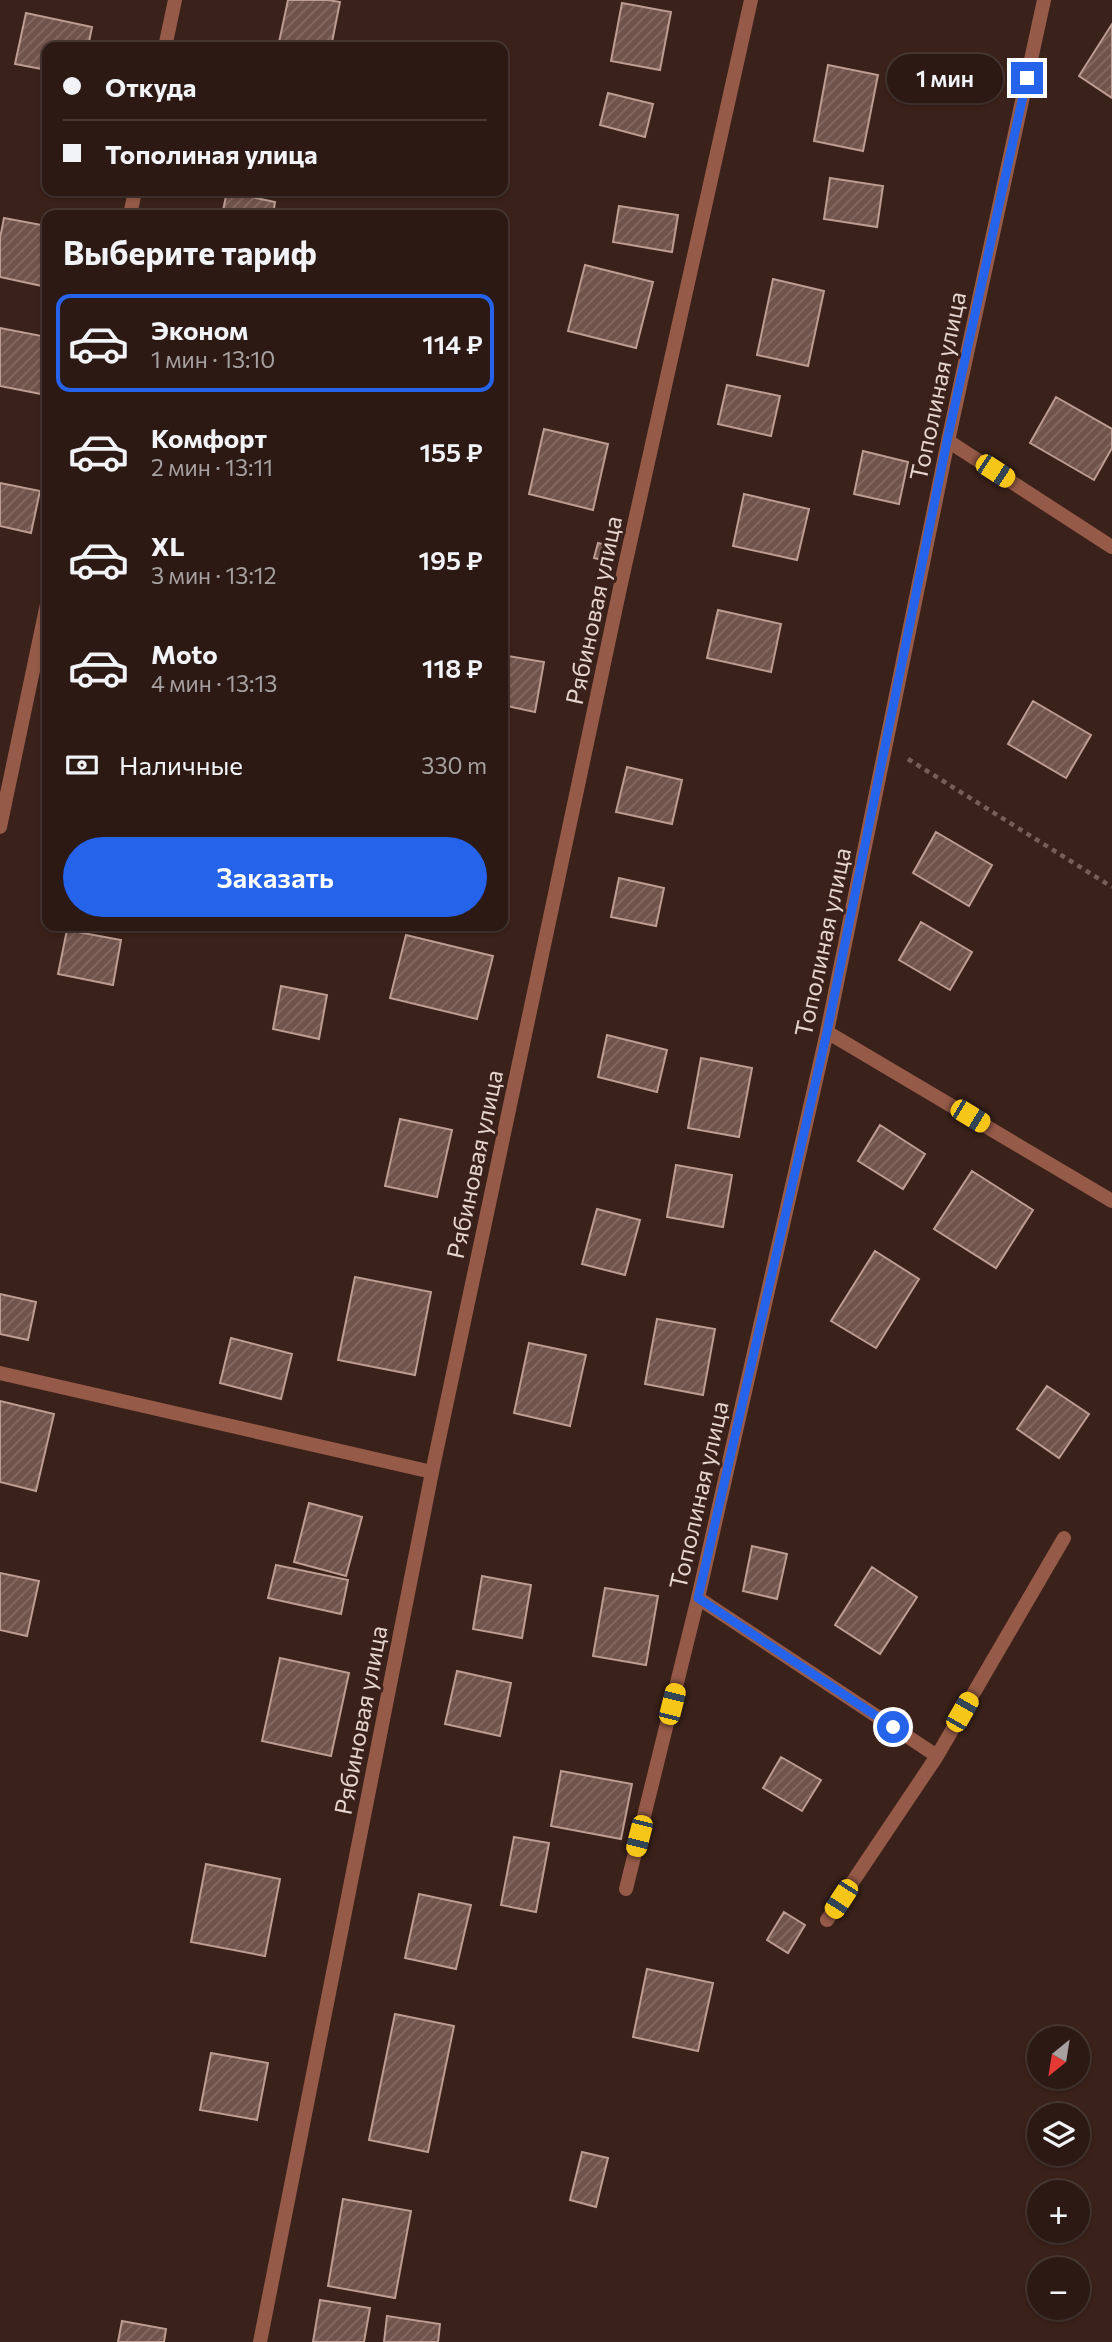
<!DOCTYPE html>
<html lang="ru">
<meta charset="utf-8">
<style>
body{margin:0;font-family:Commissioner,sans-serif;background:#382622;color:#f1f3f6;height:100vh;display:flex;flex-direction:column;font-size:26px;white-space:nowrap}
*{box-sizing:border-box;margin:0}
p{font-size:23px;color:#a6a0a0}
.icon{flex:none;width:38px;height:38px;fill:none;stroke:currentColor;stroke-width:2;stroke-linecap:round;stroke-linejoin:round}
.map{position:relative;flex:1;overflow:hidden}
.side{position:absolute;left:42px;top:210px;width:466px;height:721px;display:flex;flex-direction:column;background:#2c1914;border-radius:14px;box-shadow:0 2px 5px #0004,0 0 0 2px #483834}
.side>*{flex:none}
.top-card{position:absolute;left:42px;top:42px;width:466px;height:154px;border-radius:14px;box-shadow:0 2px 5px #0004,0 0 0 2px #483834;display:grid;align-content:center;height:154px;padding:0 21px;background:#2c1914}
.needle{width:46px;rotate:210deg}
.buttons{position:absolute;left:1027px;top:2026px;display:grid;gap:14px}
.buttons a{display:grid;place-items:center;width:63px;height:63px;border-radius:50%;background:#2c1914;box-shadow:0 2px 5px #0004,0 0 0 2px #483834;font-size:35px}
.end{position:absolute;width:32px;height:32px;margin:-16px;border:9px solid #2563eb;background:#fff;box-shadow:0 0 0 4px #fff}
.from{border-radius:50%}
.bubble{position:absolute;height:49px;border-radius:24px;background:#2c1914;box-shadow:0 2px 5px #0004,0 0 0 2px #483834;font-size:23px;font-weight:600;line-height:49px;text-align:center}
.car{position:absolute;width:21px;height:42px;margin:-21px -10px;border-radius:9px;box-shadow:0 0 5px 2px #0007;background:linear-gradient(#f5c518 24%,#345 0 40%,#f5c518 0 76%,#345 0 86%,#f5c518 0)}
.top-card b{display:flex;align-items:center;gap:24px;height:66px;font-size:26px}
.top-card b+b{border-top:2px solid #483834}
.top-card i{width:18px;height:18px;background:#f1f3f6}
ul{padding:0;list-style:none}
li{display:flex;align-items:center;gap:21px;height:98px;margin:0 14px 10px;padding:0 7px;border:4px solid transparent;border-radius:14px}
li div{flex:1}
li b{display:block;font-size:26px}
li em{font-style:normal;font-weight:600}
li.on{border-color:#2563eb}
li>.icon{width:63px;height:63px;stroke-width:1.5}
h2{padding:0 21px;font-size:32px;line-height:84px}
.pay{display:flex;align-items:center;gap:18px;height:77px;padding:0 21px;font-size:26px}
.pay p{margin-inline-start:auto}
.primary-button{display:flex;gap:14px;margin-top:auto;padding:14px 21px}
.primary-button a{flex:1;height:80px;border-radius:42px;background:#2563eb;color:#fff;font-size:28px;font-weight:600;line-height:80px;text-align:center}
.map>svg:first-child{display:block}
.building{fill:url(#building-hatch);stroke:#bd9c92;stroke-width:2}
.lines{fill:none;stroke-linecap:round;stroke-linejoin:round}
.path{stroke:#765f59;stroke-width:4.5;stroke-dasharray:5 5;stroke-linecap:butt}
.lane{stroke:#955a48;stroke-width:14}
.street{stroke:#955a48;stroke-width:14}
.route{stroke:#2563eb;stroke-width:9}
.labels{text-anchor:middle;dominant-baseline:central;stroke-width:6;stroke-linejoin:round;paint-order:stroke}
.street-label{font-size:24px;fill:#e6d4cf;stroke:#3a211a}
</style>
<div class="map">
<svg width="1112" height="2342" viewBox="0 0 1112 2342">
<defs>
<pattern id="building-hatch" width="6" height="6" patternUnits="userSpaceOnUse" patternTransform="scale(1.75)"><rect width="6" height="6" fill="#70534b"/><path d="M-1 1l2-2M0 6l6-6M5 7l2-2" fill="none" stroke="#846b64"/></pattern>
</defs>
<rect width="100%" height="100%" fill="#3a211a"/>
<path class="building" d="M288 0H328L340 2 331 47H278Z
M622 3 671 12 660 70 611 61Z
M26 13 92 27 88 47H47V70L15 64Z
M1112 24V98L1079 76Z
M828 65 878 75 863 151 814 141Z
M608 93 653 104 645 137 600 125Z
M830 178 883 186 877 227 824 219Z
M227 192 275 202 273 215H222Z
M619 206 678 215 672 252 613 242Z
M4 218 47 226V263L42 286 0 277V238Z
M585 265 653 282 636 348 568 331Z
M773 279 824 291 808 366 757 355Z
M0 328 47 337V359L41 394 0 386Z
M727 385 780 396 771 436 718 424Z
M1056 397 1112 429V448L1094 480 1030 443Z
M544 429 608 444 593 510 529 494Z
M863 451 908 462 899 504 854 494Z
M0 483 40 491 31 533 0 526Z
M744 494 809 509 797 560 733 546Z
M598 543 611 546 606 561 594 558Z
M718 610 781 624 771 672 707 658Z
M502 655 544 662 535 712 502 705Z
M1033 701 1091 735 1066 778 1008 744Z
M627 767 682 780 672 824 616 812Z
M936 832 992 865 969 906 913 873Z
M619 878 664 888 656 926 611 917Z
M921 922 972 952 950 990 899 960Z
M381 926H401L400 931Z
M67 930 121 940 113 985 58 974Z
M406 935 493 956 477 1019 390 998Z
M281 986 327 995 319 1039 273 1029Z
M607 1035 667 1050 657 1092 598 1077Z
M701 1058 752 1068 739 1137 688 1128Z
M400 1119 452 1130 437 1197 385 1186Z
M880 1125 925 1154 903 1189 858 1161Z
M676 1165 732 1175 723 1227 667 1217Z
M972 1171 1033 1210 996 1268 934 1229Z
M597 1209 640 1220 625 1275 582 1264Z
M875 1251 919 1279 876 1348 831 1321Z
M355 1277 431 1292 415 1375 338 1360Z
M0 1294 36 1302 28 1340 0 1334Z
M657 1319 715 1329 703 1395 645 1384Z
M231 1338 292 1354 281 1399 220 1383Z
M529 1343 586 1355 570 1426 514 1413Z
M1047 1386 1089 1414 1059 1458 1017 1429Z
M0 1401 54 1414 36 1491 0 1482Z
M309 1503 362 1517 346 1576 294 1562Z
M752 1546 787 1554 777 1599 743 1591Z
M276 1565 348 1580 341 1614 268 1598Z
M872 1567 917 1597 880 1654 835 1625Z
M0 1573 39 1581 27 1636 0 1630Z
M482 1576 531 1585 522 1638 473 1629Z
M605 1588 658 1596 646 1665 593 1656Z
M280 1658 349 1673 331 1756 262 1741Z
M457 1671 511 1683 500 1736 445 1724Z
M781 1757 821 1780 802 1811 763 1788Z
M561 1771 632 1784 621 1839 551 1826Z
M514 1837 549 1843 536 1912 501 1905Z
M206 1864 280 1879 265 1956 191 1942Z
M419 1894 471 1905 456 1969 405 1958Z
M784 1912 805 1925 788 1953 767 1940Z
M647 1969 713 1983 698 2051 633 2037Z
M395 2014 454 2026 428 2152 369 2140Z
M211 2053 268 2063 257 2120 200 2110Z
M582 2152 608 2158 596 2207 570 2200Z
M343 2199 411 2211 395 2298 328 2286Z
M320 2300 370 2308 364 2342H313Z
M387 2316 440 2324 438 2342H384Z
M122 2321 166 2329 164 2342H118Z"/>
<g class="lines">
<path class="path" d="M908 759 1112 887"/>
<path class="lane" d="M948 441 1112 547
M0 1373 432 1472
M698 1598 937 1756
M827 1920 937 1756 1064 1538"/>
<path class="street" d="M165 47 175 0
M130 215 135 191
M0 827 47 604
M827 1032 1112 1201
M626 1889 698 1598 827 1032 948 441 1044 0
M260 2342 432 1472 620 588 751 0"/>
</g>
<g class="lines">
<path class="route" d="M893 1727 698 1598 827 1032 947 441 1027 78"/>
</g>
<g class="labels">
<g class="street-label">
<text transform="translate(937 386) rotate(-78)">Тополиная улица</text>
<text transform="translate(593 610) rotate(-78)">Рябиновая улица</text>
<text transform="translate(822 942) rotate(-78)">Тополиная улица</text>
<text transform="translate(474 1164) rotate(-78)">Рябиновая улица</text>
<text transform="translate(698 1495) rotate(-77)">Тополиная улица</text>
<text transform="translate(360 1720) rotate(-79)">Рябиновая улица</text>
</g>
</g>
</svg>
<div class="buttons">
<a><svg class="needle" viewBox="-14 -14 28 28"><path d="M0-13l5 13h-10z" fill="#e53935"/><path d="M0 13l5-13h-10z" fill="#a6a0a0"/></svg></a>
<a><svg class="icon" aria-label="layers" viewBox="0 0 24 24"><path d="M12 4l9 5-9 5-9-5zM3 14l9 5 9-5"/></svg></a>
<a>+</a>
<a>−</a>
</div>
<i class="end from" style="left:893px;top:1727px"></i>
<i class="end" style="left:1027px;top:78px"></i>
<div class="bubble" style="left:887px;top:54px;width:116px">1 мин</div>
<i class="car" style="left:995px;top:471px;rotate:123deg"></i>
<i class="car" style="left:970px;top:1116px;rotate:121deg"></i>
<i class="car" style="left:672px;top:1704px;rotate:14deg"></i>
<i class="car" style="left:962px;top:1712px;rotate:30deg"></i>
<i class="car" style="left:639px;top:1836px;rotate:194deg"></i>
<i class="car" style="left:841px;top:1899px;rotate:213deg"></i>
<div class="top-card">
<b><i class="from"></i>Откуда</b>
<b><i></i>Тополиная улица</b>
</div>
<section class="side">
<h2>Выберите тариф</h2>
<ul>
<li class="on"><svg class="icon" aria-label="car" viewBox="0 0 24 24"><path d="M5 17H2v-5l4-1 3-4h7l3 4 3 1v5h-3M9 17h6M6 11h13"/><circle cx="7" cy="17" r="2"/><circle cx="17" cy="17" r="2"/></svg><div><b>Эконом</b><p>1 мин · 13:10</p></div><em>114 ₽</em></li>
<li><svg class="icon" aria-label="car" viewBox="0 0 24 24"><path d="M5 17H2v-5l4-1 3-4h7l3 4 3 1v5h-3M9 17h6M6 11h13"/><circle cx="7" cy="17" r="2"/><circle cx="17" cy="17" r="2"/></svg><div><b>Комфорт</b><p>2 мин · 13:11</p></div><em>155 ₽</em></li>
<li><svg class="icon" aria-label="car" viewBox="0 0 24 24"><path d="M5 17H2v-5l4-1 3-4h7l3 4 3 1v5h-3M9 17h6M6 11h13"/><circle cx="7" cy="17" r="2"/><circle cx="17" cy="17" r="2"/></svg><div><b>XL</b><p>3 мин · 13:12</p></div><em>195 ₽</em></li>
<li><svg class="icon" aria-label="car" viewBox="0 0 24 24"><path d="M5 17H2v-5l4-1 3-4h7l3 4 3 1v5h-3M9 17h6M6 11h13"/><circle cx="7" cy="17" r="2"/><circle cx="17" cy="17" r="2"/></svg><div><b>Moto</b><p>4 мин · 13:13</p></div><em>118 ₽</em></li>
</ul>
<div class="pay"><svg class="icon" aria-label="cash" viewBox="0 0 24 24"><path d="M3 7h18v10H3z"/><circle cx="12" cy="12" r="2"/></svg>Наличные<p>330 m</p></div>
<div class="primary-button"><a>Заказать</a></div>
</section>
</div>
